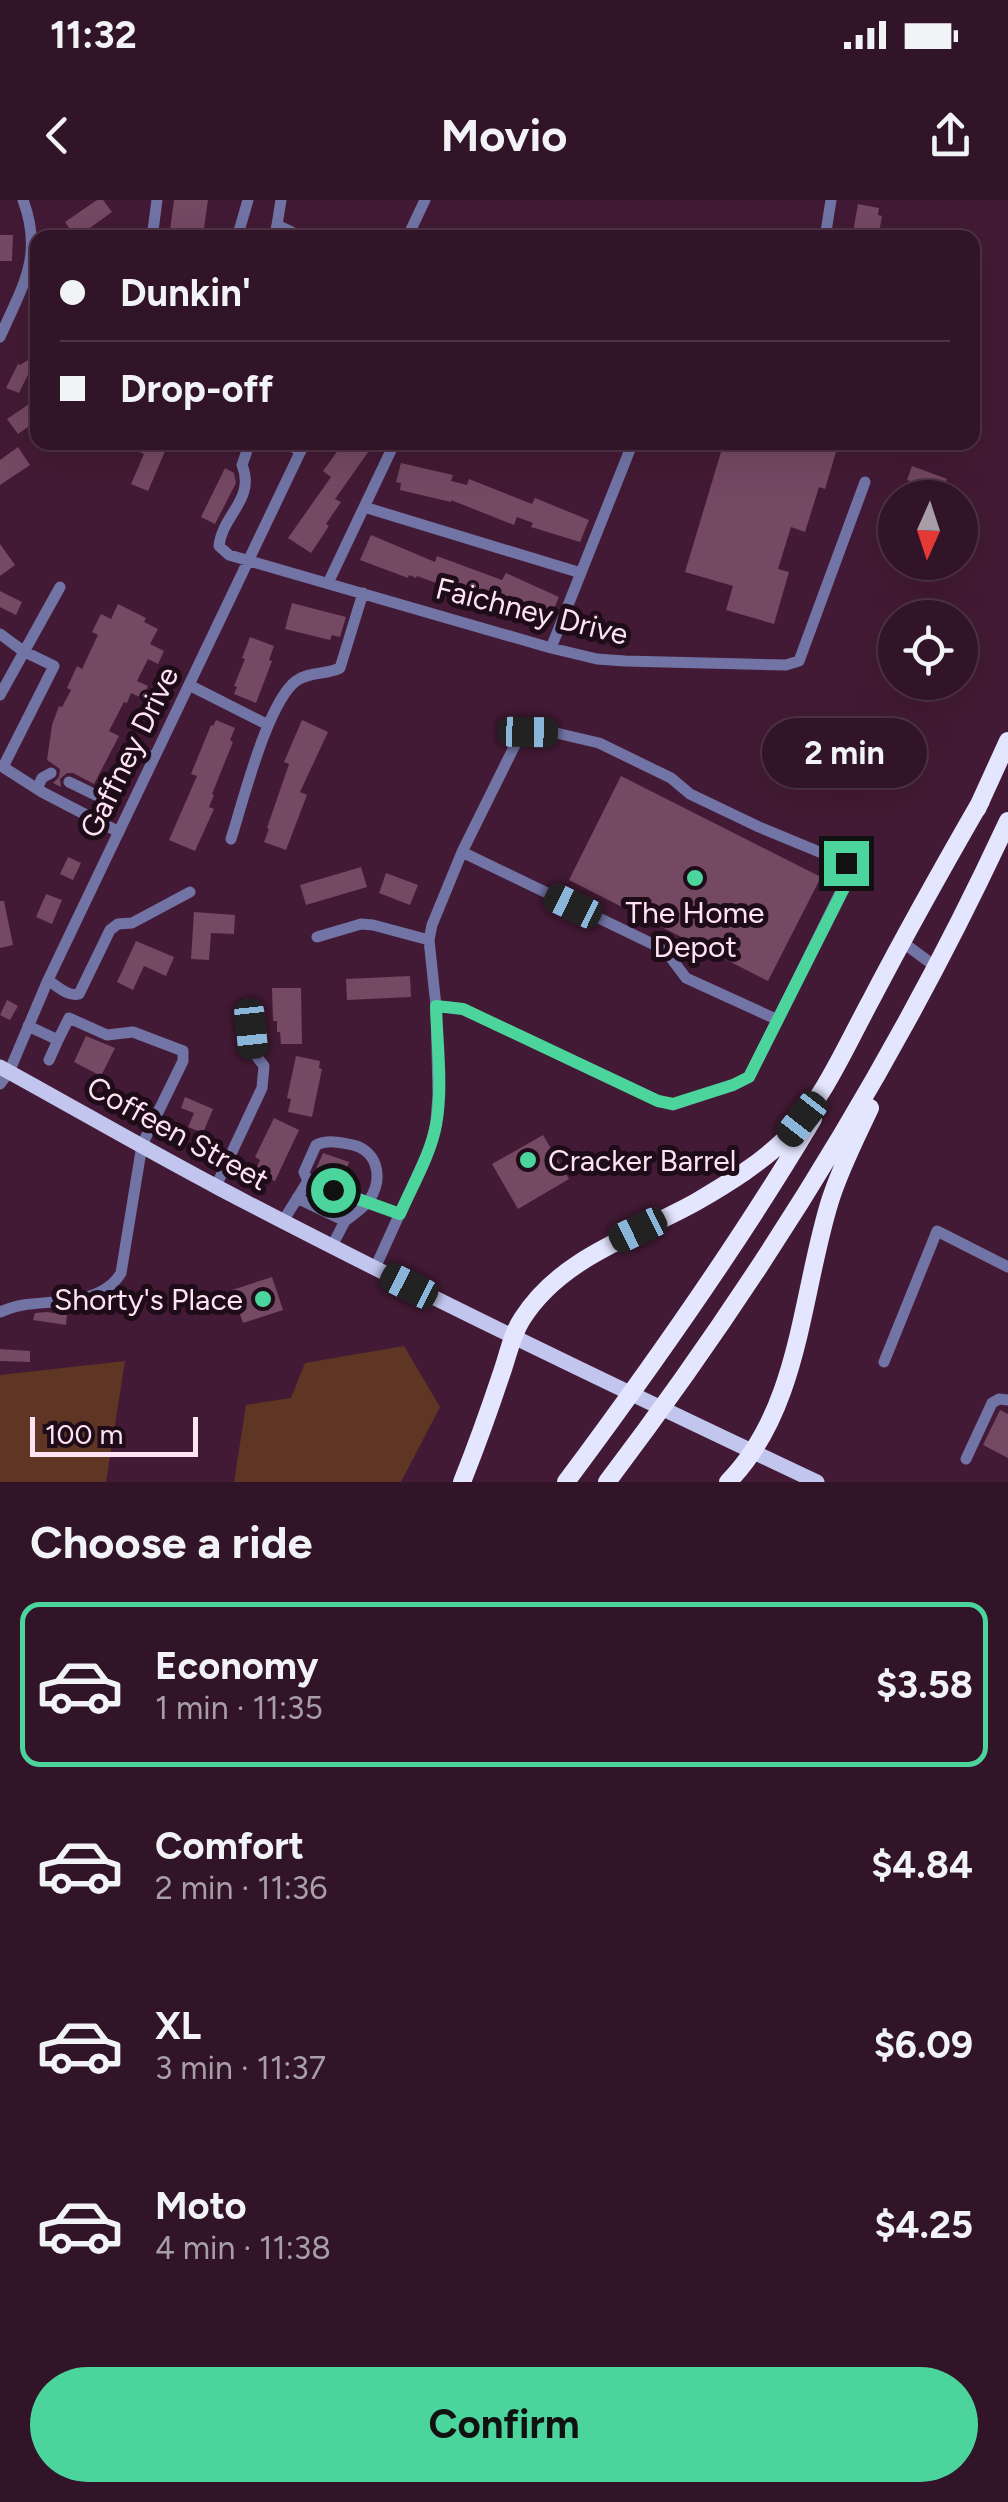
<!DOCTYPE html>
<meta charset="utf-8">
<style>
body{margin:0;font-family:Figtree,sans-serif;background:#3a1d30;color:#f1f3f6;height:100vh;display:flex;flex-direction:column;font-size:38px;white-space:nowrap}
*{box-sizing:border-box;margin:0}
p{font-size:32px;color:#a89ea8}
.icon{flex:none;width:55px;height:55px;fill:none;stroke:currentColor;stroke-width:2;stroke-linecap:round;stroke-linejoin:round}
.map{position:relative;height:1282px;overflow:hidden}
.side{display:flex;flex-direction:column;background:#321428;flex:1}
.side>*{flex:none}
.top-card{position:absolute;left:30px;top:30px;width:950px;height:220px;border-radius:20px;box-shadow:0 10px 40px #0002,0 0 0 2px #4d3345;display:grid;align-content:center;height:220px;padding:0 30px;background:#321428}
.needle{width:65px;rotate:183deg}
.fabs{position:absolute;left:878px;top:280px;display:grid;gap:20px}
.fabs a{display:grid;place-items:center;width:100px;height:100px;border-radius:50%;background:#321428;box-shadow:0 10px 40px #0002,0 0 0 2px #4d3345;font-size:50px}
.scale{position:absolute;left:30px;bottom:25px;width:168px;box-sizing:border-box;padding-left:10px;border:5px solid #ffe3f3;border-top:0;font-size:28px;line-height:35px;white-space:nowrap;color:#ffe3f3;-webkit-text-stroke:8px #1e0c18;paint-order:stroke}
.end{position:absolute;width:45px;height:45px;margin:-22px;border:12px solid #4bd49b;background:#111;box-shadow:0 0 0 5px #111}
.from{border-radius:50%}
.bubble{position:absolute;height:70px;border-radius:35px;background:#321428;box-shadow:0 10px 40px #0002,0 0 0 2px #4d3345;font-size:32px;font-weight:700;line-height:70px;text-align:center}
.car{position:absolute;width:30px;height:60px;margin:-30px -15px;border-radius:12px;box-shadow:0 0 8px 2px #0007;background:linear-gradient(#222 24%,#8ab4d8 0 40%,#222 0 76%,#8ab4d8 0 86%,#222 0)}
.top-card b{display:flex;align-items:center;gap:35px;height:95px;font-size:38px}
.top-card b+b{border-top:2px solid #4d3345}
.top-card i{width:25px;height:25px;background:#f1f3f6}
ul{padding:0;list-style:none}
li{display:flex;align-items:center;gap:30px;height:165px;margin:0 20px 15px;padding:0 10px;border:5px solid transparent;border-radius:20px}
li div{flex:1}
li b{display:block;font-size:38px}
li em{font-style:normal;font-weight:700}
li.active{border-color:#4bd49b}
li>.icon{width:90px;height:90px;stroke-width:1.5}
h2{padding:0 30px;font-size:45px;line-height:120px}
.button{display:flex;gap:20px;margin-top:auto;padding:20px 30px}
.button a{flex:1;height:115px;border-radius:60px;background:#4bd49b;color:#111;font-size:40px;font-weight:700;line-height:115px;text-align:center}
.status{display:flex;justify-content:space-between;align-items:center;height:70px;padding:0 50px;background:#321428;direction:ltr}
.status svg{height:28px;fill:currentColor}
header{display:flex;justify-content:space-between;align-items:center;height:130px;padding:0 30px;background:#321428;font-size:45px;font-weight:700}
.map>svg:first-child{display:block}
.green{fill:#5f3524}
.building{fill:#754864}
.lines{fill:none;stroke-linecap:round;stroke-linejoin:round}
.minor-tunnel{stroke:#5f3852;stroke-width:11;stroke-dasharray:11 5.5;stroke-linecap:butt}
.minor{stroke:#7274a6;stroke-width:11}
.major{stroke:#c2c5ee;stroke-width:15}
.highway{stroke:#e4e6ff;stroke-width:18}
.route{stroke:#4bd49b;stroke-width:12}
.poi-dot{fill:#4bd49b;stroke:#1e0c18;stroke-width:4}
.labels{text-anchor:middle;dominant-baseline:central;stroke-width:10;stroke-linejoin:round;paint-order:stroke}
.street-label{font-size:30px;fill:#ffe3f3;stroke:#1e0c18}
.poi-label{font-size:30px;fill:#ffe3f3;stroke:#1e0c18}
</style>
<div class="status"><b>11:32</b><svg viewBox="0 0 49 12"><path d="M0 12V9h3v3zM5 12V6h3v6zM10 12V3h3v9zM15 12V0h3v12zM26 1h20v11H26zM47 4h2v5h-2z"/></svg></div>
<header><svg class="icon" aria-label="back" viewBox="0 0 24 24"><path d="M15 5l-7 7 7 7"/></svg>Movio<svg class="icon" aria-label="share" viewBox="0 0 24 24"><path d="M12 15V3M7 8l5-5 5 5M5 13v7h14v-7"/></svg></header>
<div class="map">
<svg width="1008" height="1282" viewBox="0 0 1008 1282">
<rect width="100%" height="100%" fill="#431a35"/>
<path class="green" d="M404 1146 440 1207 401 1282H234L246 1205 291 1198 305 1163Z
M125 1161 106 1282H0V1175Z"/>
<path class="building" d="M97 0H103L112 12 76 38 65 22Z
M174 0H208L203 35 170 30Z
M858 4 879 8 878 15 882 16 878 38H852Z
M0 35H13L12 61H0Z
M38 154 19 193 6 188 18 164 20 165Z
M38 198V220L18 234 7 219Z
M118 242H169L148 291 131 284 144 254Z
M344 242H369L365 248 369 251 335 299 341 302 326 324 329 326 311 353 288 338 331 277 323 271Z
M724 242H839L825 289 819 287 805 332 791 327 778 369 789 372 774 424 726 410 733 386 685 372Z
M18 247 30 265 0 285V260Z
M401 263 453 275 451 281 467 285 469 279 532 304 535 298 589 320 580 342 531 327 533 323 517 317 514 325 451 300V302L400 290 401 283 396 282Z
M912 266 947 279 942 293 907 280Z
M225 268 234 273 236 283 215 324 201 317Z
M371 335 435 362 437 356 502 380 506 373 559 397 550 418 543 414 542 417 515 405 514 408 485 395 484 398 476 395 475 397 417 376 416 378 409 375 408 378 360 360Z
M0 344 15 365 0 376Z
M0 391 22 402 16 415 0 407Z
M292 403 346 417 340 437 332 435 330 440 285 429Z
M118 404 146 418 144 422 158 429 150 444 164 451 158 464 148 459 137 481 148 486 142 498 131 493 127 503 124 502 109 531 119 536 94 584 73 573H67L60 579 61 587 53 583 59 577 60 569 47 560 52 525 59 506 62 507 71 490 67 488 77 466 82 469 98 435 92 432 101 414 111 419Z
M250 437 274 446 269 460 272 461 256 503 234 494 237 487 234 486 245 459 242 458Z
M216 520 235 528 230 540 233 542 212 594 214 595 209 607 214 609 195 651 169 640 197 576 191 574 211 525 213 526Z
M302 520 328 532 300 592 307 595 286 650 264 642 269 629 267 628 289 564 284 562Z
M621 576 821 677 768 781 569 680Z
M68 657 81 663 73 680 60 674Z
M361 667 367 687 306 705 300 685Z
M386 673 418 685 410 705 379 693Z
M46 694 62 700 52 724 36 717Z
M0 701H4L13 745 0 748Z
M194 712 235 715 234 734 211 733 209 760 191 759Z
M136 741 174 757 166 776 144 766 133 790 117 782Z
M410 776 411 797 347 800 346 779Z
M272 788H301L302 844H281L280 832H277V821H273Z
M7 800 18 806 10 820 0 815Z
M86 836 115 848 101 876 74 862Z
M296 856 320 861 319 868 322 869 312 917 288 912 291 899 287 898Z
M185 897 213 909 203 933 188 927 194 913 181 908Z
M274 918 299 930 275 981 255 971 260 960 255 957Z
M543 935 569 979 518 1009 492 964Z
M323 953 349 962 343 979 316 969Z
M272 1077 283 1110 243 1123 232 1090Z
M47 1112 67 1115 66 1125 33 1120 35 1113Z
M0 1149 30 1151V1162L0 1161Z
M1000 1210 1008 1214V1258L983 1245Z"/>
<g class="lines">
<path class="minor-tunnel" d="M315 1002 327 994
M328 1008 340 1000"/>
<path class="minor" d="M277 25 281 0
M152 38 157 0
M237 38 248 0
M274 38 277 25 304 38
M407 38 425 0
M825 38 831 0
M0 137C22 87 44 56 23 0
M250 242 242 265C256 299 222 315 219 346L229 355 551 448 597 459 625 461 786 465 799 461 865 282
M283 242 301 251
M364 307 581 373
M328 383 395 242
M0 434 23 451 54 466 3 567 42 592 119 632
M551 448 633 242
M189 485 268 525
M0 495 60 387
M69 582 110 602
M37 589 42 578 51 573
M100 622 132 559 140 553 154 557
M231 639C243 602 267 503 296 481 310 471 326 475 340 468L363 393
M462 652 665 750 686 778 778 820
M317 737 361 724 373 725 429 740
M909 747 936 767
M48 780C57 786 68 797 79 794L110 730 118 724 132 723 190 692
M49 860 58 840
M0 884 9 872 48 780 305 242
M216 986 262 888 264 866 254 853 248 805
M297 998 345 1021C353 1015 364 1008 370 999 384 976 377 948 348 944 336 942 327 940 316 945L304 972 308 981
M283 1021 308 981 400 1014
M332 1046 345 1021
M375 1068 431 945 436 923 438 894 436 806 429 740 432 725 462 652 518 539 529 532H552L599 543 671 578 690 594 759 627 846 663 849 673 843 687 749 877 733 885 673 905 658 901 463 809 436 806
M0 1112C8 1109 15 1106 23 1105 55 1100 102 1105 121 1073L142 945 183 861V851L133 832 107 835 69 818 58 840 28 826
M884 1162 937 1031 1008 1067
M966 1259 992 1203 999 1199 1008 1200"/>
<path class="major" d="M0 867C73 907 145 949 219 988 415 1091 616 1187 817 1282"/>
<path class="highway" d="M977 609 1008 541
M462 1282C476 1247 489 1211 501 1175 508 1156 511 1136 522 1119 561 1057 635 1036 696 1002 727 984 763 962 788 936 824 898 846 846 871 800 906 733 943 667 981 601
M566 1282C654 1164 738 1045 813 919
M607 1282C763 1076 899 856 1008 621
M728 1282C800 1209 801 1094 830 1001 840 969 856 938 870 908"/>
</g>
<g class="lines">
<path class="route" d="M333 990 400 1014C412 986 430 956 436 925 443 887 437 844 436 806L463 809 658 901 673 904 733 885 749 877 844 688 849 673 846 663"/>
</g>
<g class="poi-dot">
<circle cx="695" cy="678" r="10"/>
<circle cx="528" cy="960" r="10"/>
<circle cx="263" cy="1099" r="10"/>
</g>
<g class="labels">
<g class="street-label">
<text transform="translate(532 411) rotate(14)">Faichney Drive</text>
<text transform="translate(129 552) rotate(-64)">Gaffney Drive</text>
<text transform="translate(178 933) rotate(29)">Coffeen Street</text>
</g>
<g class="poi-label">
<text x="695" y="712">The Home<tspan x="695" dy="34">Depot</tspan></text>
<text x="548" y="960" text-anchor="start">Cracker Barrel</text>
<text x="243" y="1099" text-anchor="end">Shorty's Place</text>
</g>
</g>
</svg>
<div class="fabs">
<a><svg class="needle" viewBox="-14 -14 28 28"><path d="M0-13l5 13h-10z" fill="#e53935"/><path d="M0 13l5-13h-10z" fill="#a89ea8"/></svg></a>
<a><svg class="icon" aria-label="locate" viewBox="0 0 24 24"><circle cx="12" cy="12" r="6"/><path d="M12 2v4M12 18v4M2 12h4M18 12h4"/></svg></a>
</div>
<div class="scale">100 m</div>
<i class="end from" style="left:333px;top:990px"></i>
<i class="end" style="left:846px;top:663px"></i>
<div class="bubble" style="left:762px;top:518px;width:165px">2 min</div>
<i class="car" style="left:528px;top:532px;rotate:91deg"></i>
<i class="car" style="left:573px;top:706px;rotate:296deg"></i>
<i class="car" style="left:251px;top:829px;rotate:174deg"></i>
<i class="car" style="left:802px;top:919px;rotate:218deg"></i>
<i class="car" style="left:638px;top:1030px;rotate:244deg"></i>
<i class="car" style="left:409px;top:1086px;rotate:297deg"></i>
<div class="top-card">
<b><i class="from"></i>Dunkin'</b>
<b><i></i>Drop-off</b>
</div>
</div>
<section class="side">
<h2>Choose a ride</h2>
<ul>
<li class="active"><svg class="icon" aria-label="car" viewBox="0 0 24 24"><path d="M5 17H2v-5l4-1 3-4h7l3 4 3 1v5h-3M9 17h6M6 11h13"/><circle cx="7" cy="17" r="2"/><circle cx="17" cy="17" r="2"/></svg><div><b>Economy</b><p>1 min · 11:35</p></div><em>$3.58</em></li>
<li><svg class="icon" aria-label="car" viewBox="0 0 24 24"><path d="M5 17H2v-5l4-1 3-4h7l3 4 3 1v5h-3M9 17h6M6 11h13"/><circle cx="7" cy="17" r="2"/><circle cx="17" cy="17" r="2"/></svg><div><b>Comfort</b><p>2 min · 11:36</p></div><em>$4.84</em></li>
<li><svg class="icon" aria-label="car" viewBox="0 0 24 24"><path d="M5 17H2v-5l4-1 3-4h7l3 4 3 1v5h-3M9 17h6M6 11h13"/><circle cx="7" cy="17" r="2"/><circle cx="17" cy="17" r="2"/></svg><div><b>XL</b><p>3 min · 11:37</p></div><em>$6.09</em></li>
<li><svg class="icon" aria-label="car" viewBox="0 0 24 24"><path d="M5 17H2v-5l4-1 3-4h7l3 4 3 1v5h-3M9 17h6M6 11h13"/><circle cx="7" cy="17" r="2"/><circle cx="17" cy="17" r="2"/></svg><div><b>Moto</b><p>4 min · 11:38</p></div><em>$4.25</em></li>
</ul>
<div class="button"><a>Confirm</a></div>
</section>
